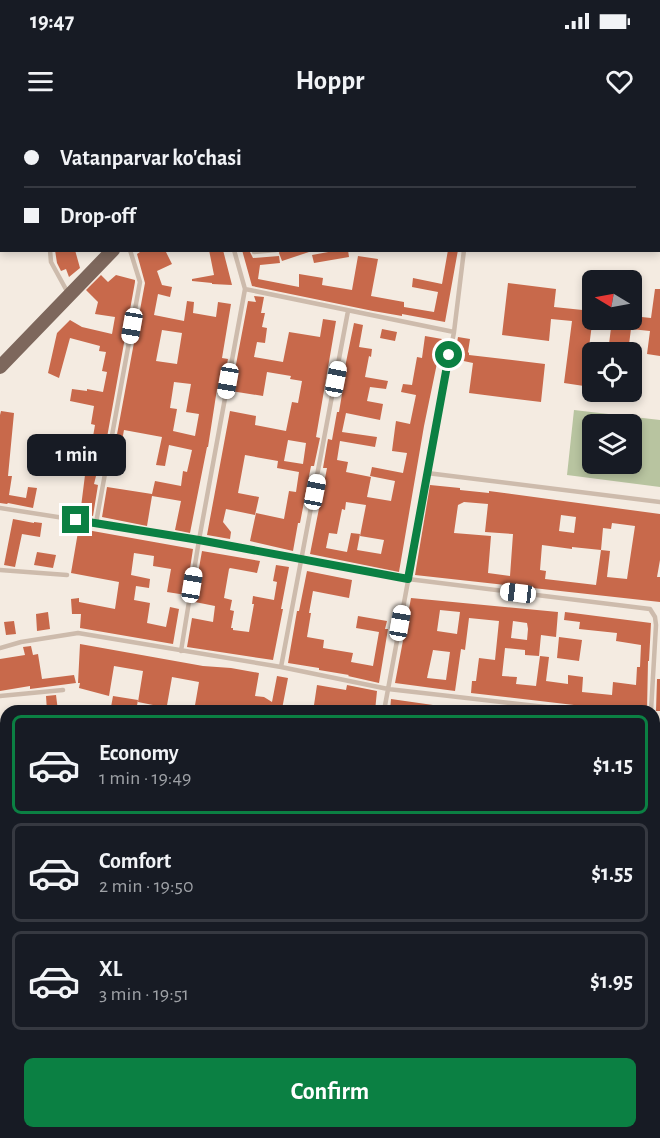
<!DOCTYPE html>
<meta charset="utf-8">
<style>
body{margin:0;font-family:"Alegreya Sans",sans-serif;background:#242831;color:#f1f3f6;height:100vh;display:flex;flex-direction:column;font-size:22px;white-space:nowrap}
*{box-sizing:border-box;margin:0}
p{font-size:20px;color:#9ea1a6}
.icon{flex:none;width:33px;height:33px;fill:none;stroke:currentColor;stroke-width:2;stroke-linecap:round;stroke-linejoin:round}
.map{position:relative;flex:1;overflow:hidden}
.side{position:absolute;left:0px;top:585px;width:660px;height:434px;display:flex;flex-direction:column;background:#171b24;border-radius:18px 18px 0 0;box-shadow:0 3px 9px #0003}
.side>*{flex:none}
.hud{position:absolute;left:0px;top:0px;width:660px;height:132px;box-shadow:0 3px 9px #0003;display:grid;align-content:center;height:132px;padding:0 24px;background:#171b24}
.needle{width:39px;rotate:280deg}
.buttons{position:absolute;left:582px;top:150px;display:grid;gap:12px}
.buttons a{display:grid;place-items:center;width:60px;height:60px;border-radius:9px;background:#171b24;box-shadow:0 3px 9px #0003;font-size:30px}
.end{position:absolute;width:27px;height:27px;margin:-14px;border:8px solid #0b8043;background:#fff;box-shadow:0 0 0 3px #fff}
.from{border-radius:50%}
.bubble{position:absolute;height:42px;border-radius:9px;background:#171b24;box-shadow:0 3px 9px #0003;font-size:20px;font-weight:700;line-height:42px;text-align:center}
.car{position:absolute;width:18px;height:36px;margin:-18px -9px;border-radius:8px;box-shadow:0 0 4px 2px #0007;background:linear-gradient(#fff 24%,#345 0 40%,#fff 0 76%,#345 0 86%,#fff 0)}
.hud b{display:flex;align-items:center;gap:21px;height:57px;font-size:22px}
.hud b+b{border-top:2px solid #363941}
.hud i{width:15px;height:15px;background:#f1f3f6}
ul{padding:10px 0 0;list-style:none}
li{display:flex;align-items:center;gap:18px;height:99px;margin:0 12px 9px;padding:0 12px;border:3px solid #363941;border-radius:9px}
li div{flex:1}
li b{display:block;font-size:22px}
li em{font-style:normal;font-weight:700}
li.current{border-color:#0b8043}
li>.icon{width:54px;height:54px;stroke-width:1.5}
.cta{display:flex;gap:12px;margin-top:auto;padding:12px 24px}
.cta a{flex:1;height:69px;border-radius:9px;background:#0b8043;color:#fff;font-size:24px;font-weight:700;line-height:69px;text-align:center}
.status{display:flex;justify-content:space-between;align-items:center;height:42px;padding:0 30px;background:#171b24;direction:ltr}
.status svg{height:16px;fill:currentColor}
header{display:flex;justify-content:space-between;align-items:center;height:78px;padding:0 24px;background:#171b24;font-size:27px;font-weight:700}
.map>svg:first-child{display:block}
.green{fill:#b8c4a0;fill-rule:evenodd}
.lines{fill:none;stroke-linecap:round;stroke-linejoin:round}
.canal{stroke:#7fb0b2;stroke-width:10}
.building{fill:#c8694b;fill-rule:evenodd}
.lane{stroke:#cdbbac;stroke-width:4.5}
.secondary{stroke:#a18a7d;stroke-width:12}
.primary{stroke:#7d675c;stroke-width:14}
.highway{stroke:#5c4a42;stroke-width:15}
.route{stroke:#0b8043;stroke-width:8}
</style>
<div class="status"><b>19:47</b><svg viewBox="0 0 49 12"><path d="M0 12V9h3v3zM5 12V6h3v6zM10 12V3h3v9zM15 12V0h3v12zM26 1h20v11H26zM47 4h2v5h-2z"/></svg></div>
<header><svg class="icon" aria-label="menu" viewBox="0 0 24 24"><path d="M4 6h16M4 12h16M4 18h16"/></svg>Hoppr<svg class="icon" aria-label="heart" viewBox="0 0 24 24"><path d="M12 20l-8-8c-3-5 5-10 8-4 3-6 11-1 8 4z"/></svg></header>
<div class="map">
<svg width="660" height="1018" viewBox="0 0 660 1018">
<rect width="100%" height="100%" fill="#f4ebe1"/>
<path class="green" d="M574 290 660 300V367L567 355ZM592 304H632V344H592Z"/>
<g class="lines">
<path class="canal" d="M0 914 6 923
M67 1012 71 1018"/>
</g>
<path class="building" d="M55 130H75L80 148 69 157 66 149 61 151 57 143Z
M143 130H165L172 144 157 151 162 165 172 167 170 177 158 174 154 195 184 201 187 181 194 182 193 193 216 197 218 182 231 184 222 238 228 239 222 269H217L208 327H207L190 413 175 410 181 381 152 376 147 406 102 397 107 367 152 374 155 361 181 366 183 351 187 352 192 330 169 325 165 346 156 345 162 317 124 310 119 337 113 336 145 163 137 134ZM162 210 182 213 177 244 156 241ZM174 262 191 264 186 292 199 294 195 316 173 311 177 289 170 288Z
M209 130H223L232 165 212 164V163L192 161V159L214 155Z
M242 130H249L253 138 279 136 280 143 260 145 258 159 299 167V154L323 158 322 165 352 170 358 136 378 139 371 176 404 182V187L434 192 438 172 412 167 413 158 442 164 448 130H458L445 202 402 194V196L373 191 252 166Z
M280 130H309V132L282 141 279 133Z
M339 130H348L349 137 314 143 312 135Z
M101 155 108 162 116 155 135 160V162L104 334 99 333V336L90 334 95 305 91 304 94 286 70 281 72 269 87 271V269L103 272 107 252 102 251 106 232 99 231 100 226 70 218 59 258 48 253 57 213 70 200 82 207 112 214 115 197 95 194 98 182 86 170Z
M508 163 556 169 554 187 592 191V204L584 266 564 263 572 201 551 199 549 221 502 215Z
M655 169H660V236L647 234 650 211 631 209 628 232H608L612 200H632V196L651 198Z
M254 176 264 177 261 193H265L262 207 267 208 265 223 257 222 254 237 283 242 289 212 320 217 323 199 336 201 316 317 320 318 314 346H311L300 403H298L293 431 250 421 256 393 284 399 289 371 296 372 299 352 277 348 278 341 245 335 238 373 259 377 255 395 226 389 223 402 231 412 230 419 207 415 230 291 256 296 255 305 286 311 292 282 298 283 302 261 290 259 291 256 267 252 263 276 231 271 248 181 256 182ZM288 320 306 323 303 344 284 341Z
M354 203 363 205 359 227 372 229 371 237 369 236 365 257 388 261 386 269 370 267 367 281 383 284 380 300 346 293 342 312 377 317 375 327 340 321 337 340 348 342 346 352 371 357 367 377 391 381 395 361 370 356 372 347 403 353 407 333 392 331 395 308 396 301 410 304 416 275 401 272 403 264 412 265 417 237 422 238 425 216 442 219 424 306 399 452 310 434 327 348H323L328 319 332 320 337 292H339L344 262H342ZM346 382 366 385 360 416 384 420 381 434 357 430 360 414 351 413 347 432 326 428 329 413 337 414 342 389 345 390Z
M382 209 397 212 395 221 380 218Z
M458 217 470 219 468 232 469 233V235L545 244 541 282 469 273 473 243 454 239Z
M1 291 14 293 8 356H12L9 375 26 378 28 367 37 368 33 388 8 383 7 384 0 383V295Z
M85 355 96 356 94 364 98 365 93 396 89 395V397L60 393 61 384 81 387Z
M430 365 460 368V370L489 373V371L660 394V440L657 457H660V482L415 455ZM464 382 488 384 485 412 513 414 510 456 488 453 491 416 454 413 458 385ZM561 395 576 397 574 413 559 411ZM612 403 635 406 627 459 607 457 610 431 601 430 596 465 545 459 546 451 540 450 542 425 572 429V427L601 430 603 408 611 409Z
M13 399 34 403V402L42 403 40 417 22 414 15 447 4 445Z
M87 410 193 429 186 475 167 472 171 449 153 446 154 436 134 433 131 455 150 459 149 468 136 466 134 480 150 483 147 503 166 507 170 487 179 489 173 524 80 508 81 494H72L71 479 79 478V482L115 489 119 462 71 453 78 412 86 413Z
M202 431 260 441 257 453 230 448 229 449 224 478 232 480 230 490 234 491 231 508H233V510L249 512 254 484H252L253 476 274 480 277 462 273 461 276 445 289 447 281 489H283L273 540 187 527 192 498 213 502 215 486 195 482 196 478 194 476Z
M37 432 56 435 53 448 34 445Z
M307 451 352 460 349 478 313 471 309 493H311L307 517 324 520 323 528 353 533 351 542 373 546 379 512 356 508 358 496 387 501 385 509H388L379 563 348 556 349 555 319 550V548L288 543 297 491H299Z
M411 478 558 492 556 517 541 515 539 536 525 535V530L505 528 502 556 517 557 516 564 536 566 540 536 549 537 546 561 568 564V555L583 557 582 572 612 575 613 562 636 565 637 547H640L641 525 616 521 617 513 579 509 580 502 564 500 565 492 651 503 649 541H648L647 591H625L471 573 472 561H476L479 538 495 540 499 501 469 498 465 530 461 529 455 571 395 563ZM440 490 460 492 457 514 437 511ZM513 501 527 503 528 509 527 520 511 518ZM433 530 450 532 446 560 427 558Z
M48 492 50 509 37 511 36 494Z
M14 501 16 514 6 515 4 502Z
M559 517 582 520 579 541 557 538Z
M80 524 203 546 231 548 259 553 255 576 264 577 272 582 277 556 288 558 282 589 286 591H194L199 562 172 557 166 591H157L158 586 138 582 143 551 114 546 109 576 79 568 80 563H78Z
M31 526 33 535 38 534 42 559 74 555 76 563 30 569V566L0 571V539L25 535 23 527Z
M657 559H660V591H656Z
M317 565 346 570 347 565 377 571 375 591H331V588L314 585Z
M56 575 58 591H47L46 576Z
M113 576 138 580 136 591 111 587Z
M391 579 440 586 439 591H390Z
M484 585 514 588V591H484Z"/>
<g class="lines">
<path class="lane" d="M306 0 307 2
M427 0 428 2
M658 32H660
M50 130 51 142 68 173
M254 130V132L276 130
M245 169 454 212
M427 353 660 382
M0 388 96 403 199 420 408 459 650 489 655 497 656 505 651 591
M96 403 140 162 130 130
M0 450 67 455
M0 528 21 522 78 513 281 547 388 569 581 591
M181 531 199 420 245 169 234 130
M281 547 348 191
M0 576 63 570
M384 591 454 212 464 130
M0 712 6 713
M654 818 660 820
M336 1012 337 1018"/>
<path class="secondary" d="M654 1006H660
M557 1018 568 1012"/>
<path class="primary" d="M153 2V0
M247 2 249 0
M0 44 2 45
M0 247 113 130"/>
<path class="highway" d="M0 653 6 672
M190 1012 195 1018"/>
</g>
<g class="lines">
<path class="route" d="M76 400 199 420 408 459 449 235"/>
</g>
</svg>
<div class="buttons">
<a><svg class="needle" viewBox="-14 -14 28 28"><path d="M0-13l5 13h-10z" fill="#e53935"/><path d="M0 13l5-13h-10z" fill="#9ea1a6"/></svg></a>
<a><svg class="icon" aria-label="locate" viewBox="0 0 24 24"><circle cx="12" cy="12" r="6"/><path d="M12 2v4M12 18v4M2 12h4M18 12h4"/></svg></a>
<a><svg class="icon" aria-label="layers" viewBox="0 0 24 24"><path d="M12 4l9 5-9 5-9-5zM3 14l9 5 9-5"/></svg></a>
</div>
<i class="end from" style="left:449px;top:235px"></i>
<i class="end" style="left:76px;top:400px"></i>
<div class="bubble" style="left:27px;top:314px;width:99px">1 min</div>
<i class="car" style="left:132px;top:206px;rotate:190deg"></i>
<i class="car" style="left:336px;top:259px;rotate:11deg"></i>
<i class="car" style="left:228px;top:261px;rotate:190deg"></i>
<i class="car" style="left:315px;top:372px;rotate:11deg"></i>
<i class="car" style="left:192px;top:465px;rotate:9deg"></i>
<i class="car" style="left:518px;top:473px;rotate:277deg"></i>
<i class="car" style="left:400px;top:503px;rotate:10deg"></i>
<div class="hud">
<b><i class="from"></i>Vatanparvar ko'chasi</b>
<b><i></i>Drop-off</b>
</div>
<section class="side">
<ul>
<li class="current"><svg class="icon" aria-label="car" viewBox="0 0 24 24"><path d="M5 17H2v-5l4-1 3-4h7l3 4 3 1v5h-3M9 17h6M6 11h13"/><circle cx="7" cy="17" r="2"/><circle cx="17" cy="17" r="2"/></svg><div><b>Economy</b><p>1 min · 19:49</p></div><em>$1.15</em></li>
<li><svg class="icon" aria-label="car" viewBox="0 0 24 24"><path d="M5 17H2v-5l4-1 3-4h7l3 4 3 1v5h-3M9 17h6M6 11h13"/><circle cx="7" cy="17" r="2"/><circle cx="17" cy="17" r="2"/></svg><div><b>Comfort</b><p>2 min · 19:50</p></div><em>$1.55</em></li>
<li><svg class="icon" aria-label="car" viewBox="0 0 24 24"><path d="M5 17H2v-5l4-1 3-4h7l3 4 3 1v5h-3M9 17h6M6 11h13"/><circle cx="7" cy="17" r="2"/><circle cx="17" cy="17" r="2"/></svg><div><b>XL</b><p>3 min · 19:51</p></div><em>$1.95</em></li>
</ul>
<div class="cta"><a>Confirm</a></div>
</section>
</div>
